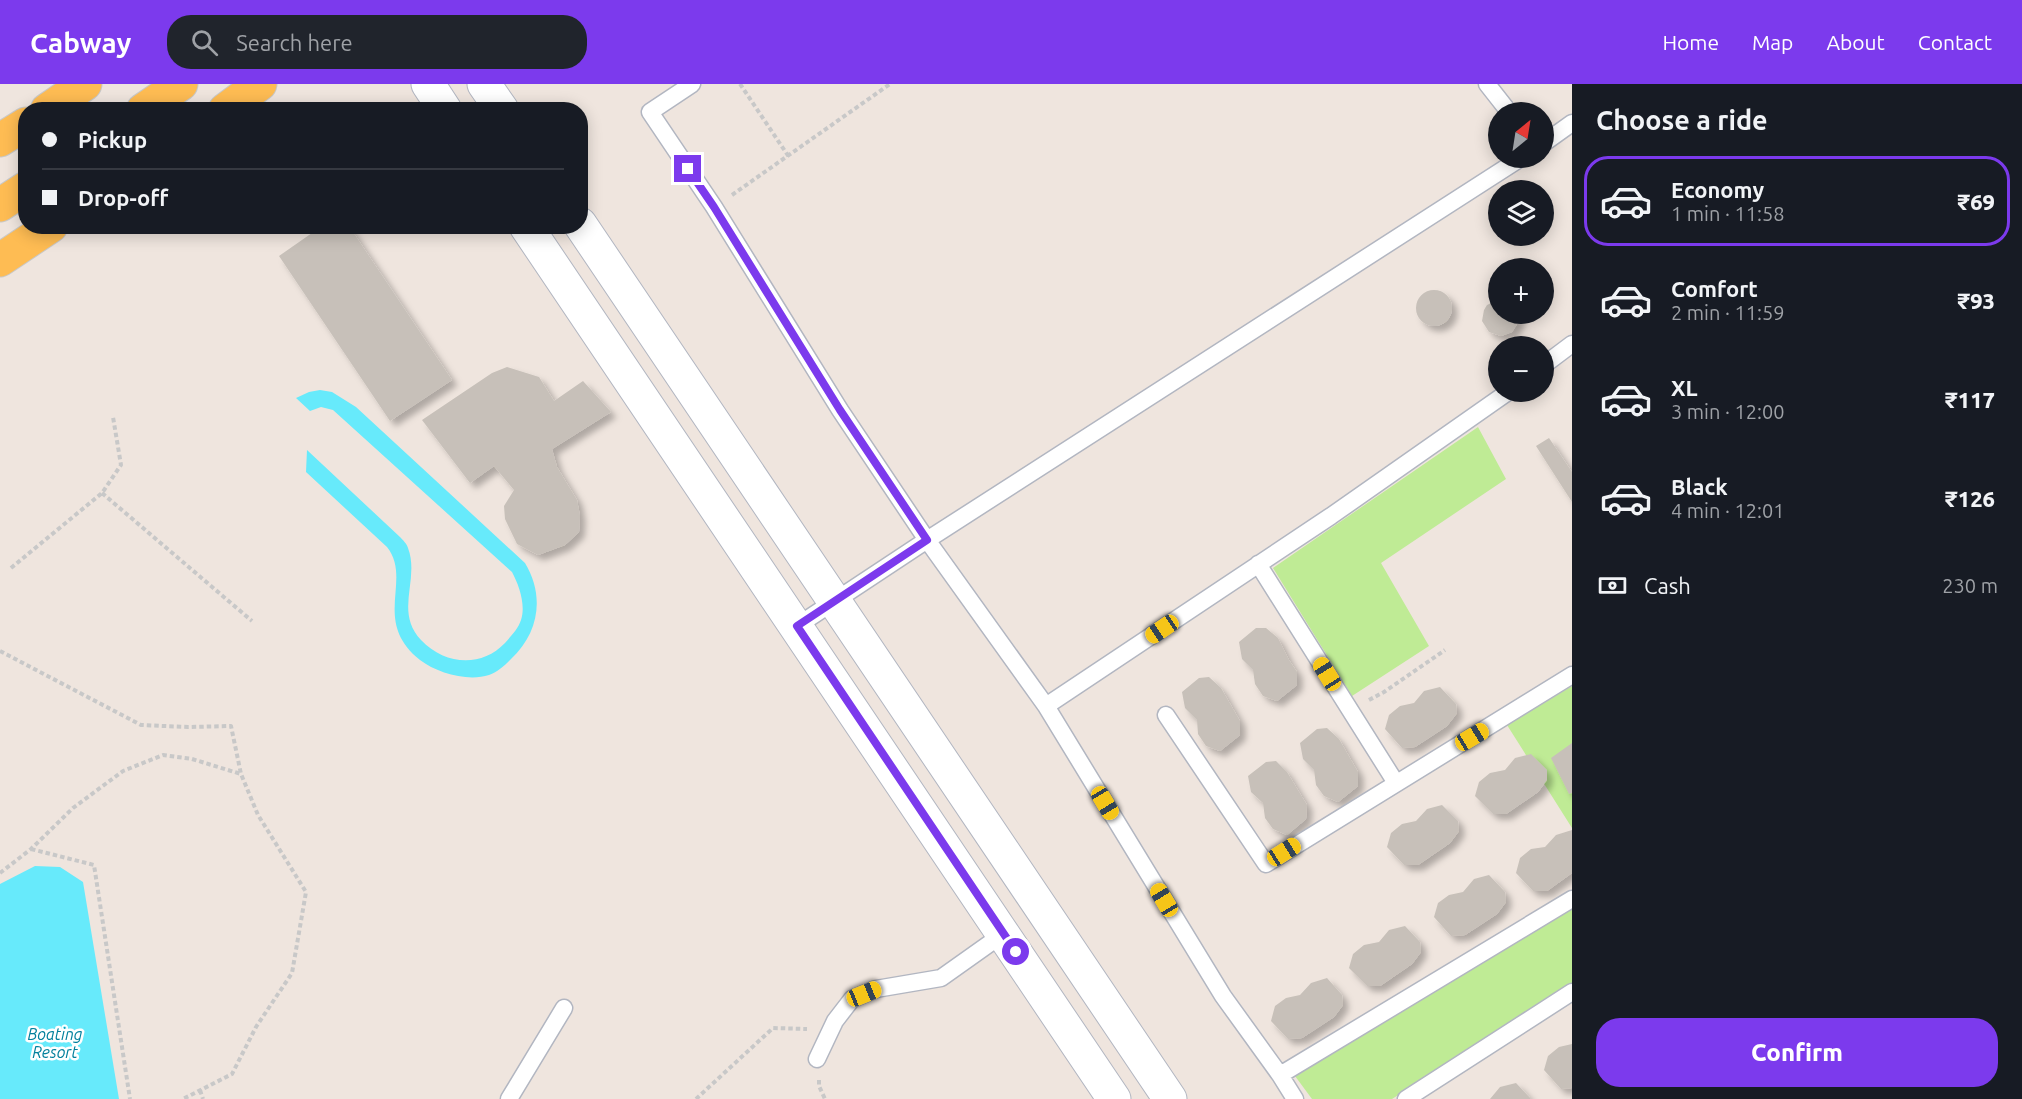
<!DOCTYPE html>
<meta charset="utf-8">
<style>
body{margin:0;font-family:Ubuntu,sans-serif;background:#20242c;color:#f1f3f6;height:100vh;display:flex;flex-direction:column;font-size:22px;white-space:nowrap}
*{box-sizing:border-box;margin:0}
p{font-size:20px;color:#9ea1a6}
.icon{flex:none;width:33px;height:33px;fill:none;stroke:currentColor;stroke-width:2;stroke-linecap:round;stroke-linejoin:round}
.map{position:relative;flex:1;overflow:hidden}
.sheet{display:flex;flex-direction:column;background:#171b24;width:450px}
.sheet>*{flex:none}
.top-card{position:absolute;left:18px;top:18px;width:570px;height:132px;border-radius:24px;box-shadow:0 3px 15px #0003;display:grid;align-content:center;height:132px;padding:0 24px;background:#171b24}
.needle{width:39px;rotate:30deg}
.fabs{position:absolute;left:1488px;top:18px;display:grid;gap:12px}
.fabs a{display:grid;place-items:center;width:66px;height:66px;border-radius:50%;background:#171b24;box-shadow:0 3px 15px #0003;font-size:30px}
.end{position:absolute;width:27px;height:27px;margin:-14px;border:8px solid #7c3aed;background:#fff;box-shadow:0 0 0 3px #fff}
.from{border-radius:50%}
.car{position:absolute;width:18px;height:36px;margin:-18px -9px;border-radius:8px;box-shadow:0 0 4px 2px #0007;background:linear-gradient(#f5c518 24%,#345 0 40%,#f5c518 0 76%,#345 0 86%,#f5c518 0)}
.top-card b{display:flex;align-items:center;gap:21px;height:57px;font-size:22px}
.top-card b+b{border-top:2px solid #363941}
.top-card i{width:15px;height:15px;background:#f1f3f6}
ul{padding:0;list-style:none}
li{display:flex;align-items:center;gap:18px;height:90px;margin:0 12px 9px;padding:0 12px;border:3px solid transparent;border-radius:24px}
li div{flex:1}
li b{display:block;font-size:22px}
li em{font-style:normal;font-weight:800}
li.current{border-color:#7c3aed}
li>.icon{width:54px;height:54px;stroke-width:1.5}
h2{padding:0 24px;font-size:27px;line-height:72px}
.pay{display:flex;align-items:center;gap:15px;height:66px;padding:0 24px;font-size:22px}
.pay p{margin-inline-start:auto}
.primary-button{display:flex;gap:12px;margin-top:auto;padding:12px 24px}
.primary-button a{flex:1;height:69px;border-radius:24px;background:#7c3aed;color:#fff;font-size:24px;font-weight:800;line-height:69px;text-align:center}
header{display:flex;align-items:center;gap:36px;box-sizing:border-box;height:84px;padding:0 30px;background:#7c3aed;color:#fff}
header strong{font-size:28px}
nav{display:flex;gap:33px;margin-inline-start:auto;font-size:21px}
.search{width:420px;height:54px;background:#20242c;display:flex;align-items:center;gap:15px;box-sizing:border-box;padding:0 21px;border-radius:24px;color:#9ea1a6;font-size:22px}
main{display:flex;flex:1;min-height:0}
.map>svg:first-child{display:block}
.green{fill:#bfeb95}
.water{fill:#67eafb}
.building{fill:#c7c0b9;filter:url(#shadow)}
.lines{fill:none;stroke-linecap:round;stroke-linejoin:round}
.lane-casing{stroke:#b2b6c1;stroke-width:19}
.secondary-casing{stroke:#b2b6c1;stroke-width:35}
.primary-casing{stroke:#c8c8c8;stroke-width:35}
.path{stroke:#c8c8c8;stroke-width:4;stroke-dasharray:4.5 3;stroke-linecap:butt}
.lane{stroke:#fff;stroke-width:16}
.secondary{stroke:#fff;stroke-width:33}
.primary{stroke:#febc53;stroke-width:33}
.route{stroke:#7c3aed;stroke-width:8}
.labels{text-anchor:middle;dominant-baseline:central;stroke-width:5;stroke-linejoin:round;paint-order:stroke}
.water-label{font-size:16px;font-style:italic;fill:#02809d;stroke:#fff}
</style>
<header>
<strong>Cabway</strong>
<div class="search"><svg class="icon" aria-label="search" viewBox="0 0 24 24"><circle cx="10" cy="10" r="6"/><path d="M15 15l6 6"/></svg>Search here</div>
<nav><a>Home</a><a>Map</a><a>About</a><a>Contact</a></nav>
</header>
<main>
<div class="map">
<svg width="1572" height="1015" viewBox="0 0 1572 1015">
<defs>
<filter id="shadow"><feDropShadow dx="5.5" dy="5.5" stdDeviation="3" flood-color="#0004"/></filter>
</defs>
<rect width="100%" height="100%" fill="#efe5de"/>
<path class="green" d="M1478 343 1506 395 1381 479 1429 562 1352 612 1273 484Z
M1572 602V744L1507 641Z
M1572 820V901L1392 1015H1312L1295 992Z"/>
<path class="water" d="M320 306 332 308 356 323 525 479C545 512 539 549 511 575 505 581 498 588 489 591 468 598 437 589 420 576 371 537 413 496 387 463L306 388 307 366 400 453C403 456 407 460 408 464 420 496 394 527 421 556 445 581 481 584 505 559 511 552 518 545 521 536 526 521 519 501 512 488L333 326 321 323 310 327 296 314 309 308Z
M35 782 60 783 83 798 119 1015H0V800Z"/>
<path class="building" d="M322 142H349L452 296 390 337 279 172Z
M1416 224a18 18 0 1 1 36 0a18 18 0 1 1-36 0Z
M1498 216V230H1518L1519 231V237L1512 248 1501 252 1489 248 1482 237 1484 226 1487 221Z
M507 283 539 293 554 317 583 297 611 328 552 365 557 383 577 416 580 432 579 448 565 461 538 471 517 460 505 435 504 422 514 406 494 382 470 399 422 336 492 289Z
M1549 354 1572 388V418L1536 362Z
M1256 544H1266L1278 554 1289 576 1297 588V601L1277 617 1263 612 1255 600 1253 586 1242 575 1239 558Z
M1209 593 1221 604 1240 637V651L1220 667 1206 662 1198 650 1197 636 1185 624 1182 608 1199 594Z
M1440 603 1456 620 1457 629 1447 642 1415 663 1402 664 1385 645 1389 631 1400 622 1414 619 1424 607Z
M1327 644 1339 655 1358 688V702L1338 718 1324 712 1316 701 1314 686 1303 675 1300 659 1317 645Z
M1572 659V709L1569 710 1551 674Z
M1531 670 1547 686V696L1538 708 1506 730H1493L1475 712 1479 698 1490 689 1505 686 1515 674Z
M1276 677 1287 688 1307 721 1306 735 1287 751 1273 745 1265 734 1263 719 1251 708 1248 692 1266 678Z
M1442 721 1458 737 1459 747 1450 759 1418 781H1404L1387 763 1391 749 1402 740 1416 737 1427 725Z
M1572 746V789L1547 807H1533L1516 789 1520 774 1531 765 1545 763 1556 751Z
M1489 791 1505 808 1506 818 1497 830 1465 851 1451 852 1434 833 1438 819 1449 811 1463 808 1474 795Z
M1405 842 1420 858 1421 868 1412 880 1380 902H1367L1349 884 1353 870 1364 861 1379 858 1389 846Z
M1327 894 1342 911 1343 921 1334 933 1302 954 1288 955 1271 937 1275 922 1286 914 1300 911 1311 899Z
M1572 960V1004L1561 1005 1544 986 1548 972 1559 963Z
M1516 999 1531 1015H1490L1500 1003Z"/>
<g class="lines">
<defs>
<path id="lane" d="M692 0 650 28 714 123 840 326 927 456 1046 622 1331 432 1508 308
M1487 0 1509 28
M1544 59 1572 39
M1544 281 1572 260
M1258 480 1396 699
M797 542 927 456 1521 74
M1046 622 1223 912 1280 991 1295 1015
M1166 631 1266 780 1572 591
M817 975 835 937 852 915 876 905 941 894 1003 850
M1280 991 1572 815
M509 1015 564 924
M1406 1015 1572 908"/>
<path id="secondary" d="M428 0 445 26
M484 0 502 26
M580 140 1170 1015
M526 142 1114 1015"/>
<path id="primary" d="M47 26 85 0
M143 26 181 0
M225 26 260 0
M0 56 26 40
M0 121 26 104
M0 176 51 142"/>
</defs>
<use href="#lane" class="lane-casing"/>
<use href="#secondary" class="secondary-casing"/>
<use href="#primary" class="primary-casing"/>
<path class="path" d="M740 0 789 73
M732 111 890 0
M102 409 252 537
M11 484 102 409 121 381 113 333
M0 567 141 641 188 643 231 642 241 690 258 731 306 808 292 889 256 943 232 990 183 1015
M1369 616 1384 608 1445 566
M31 765 94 781 130 1015
M0 789 31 765 73 724 123 687 163 671 192 675 241 690
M819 996V1002L825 1015
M200 1006 203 1015
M696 1015 773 944 807 945"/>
<use href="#lane" class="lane"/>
<use href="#secondary" class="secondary"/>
<use href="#primary" class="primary"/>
</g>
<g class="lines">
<path class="route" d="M688 85 714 123 840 326 927 456 797 542 1016 868"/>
</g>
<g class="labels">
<g class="water-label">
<text x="55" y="950">Boating<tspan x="55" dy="18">Resort</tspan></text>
</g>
</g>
</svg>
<div class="fabs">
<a><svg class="needle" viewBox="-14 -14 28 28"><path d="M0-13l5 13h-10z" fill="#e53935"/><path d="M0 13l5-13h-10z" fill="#9ea1a6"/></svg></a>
<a><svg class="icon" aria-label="layers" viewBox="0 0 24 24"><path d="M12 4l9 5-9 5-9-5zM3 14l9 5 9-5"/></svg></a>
<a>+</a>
<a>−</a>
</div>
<i class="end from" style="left:1016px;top:868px"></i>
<i class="end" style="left:688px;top:85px"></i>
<i class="car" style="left:1162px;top:545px;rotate:236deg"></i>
<i class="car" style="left:1327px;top:590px;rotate:328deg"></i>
<i class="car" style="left:1472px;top:653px;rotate:59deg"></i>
<i class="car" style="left:1105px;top:719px;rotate:149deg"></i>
<i class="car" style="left:1284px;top:768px;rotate:58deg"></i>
<i class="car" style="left:1164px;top:816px;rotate:329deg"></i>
<i class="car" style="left:864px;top:910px;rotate:68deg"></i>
<div class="top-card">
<b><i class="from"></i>Pickup</b>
<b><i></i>Drop-off</b>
</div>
</div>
<section class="sheet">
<h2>Choose a ride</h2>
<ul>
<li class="current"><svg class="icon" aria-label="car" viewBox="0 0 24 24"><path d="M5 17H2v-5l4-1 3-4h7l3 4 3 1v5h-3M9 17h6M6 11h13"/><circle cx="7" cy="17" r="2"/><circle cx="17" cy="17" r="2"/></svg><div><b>Economy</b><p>1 min · 11:58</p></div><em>₹69</em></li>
<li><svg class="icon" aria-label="car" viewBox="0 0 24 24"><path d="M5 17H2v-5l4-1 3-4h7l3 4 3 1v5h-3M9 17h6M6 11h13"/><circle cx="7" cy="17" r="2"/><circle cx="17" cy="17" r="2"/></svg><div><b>Comfort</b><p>2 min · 11:59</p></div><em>₹93</em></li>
<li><svg class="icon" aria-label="car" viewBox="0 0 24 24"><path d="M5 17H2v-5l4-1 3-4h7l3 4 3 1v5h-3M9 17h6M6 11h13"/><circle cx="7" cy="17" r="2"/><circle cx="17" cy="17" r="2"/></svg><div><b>XL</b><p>3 min · 12:00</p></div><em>₹117</em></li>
<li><svg class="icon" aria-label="car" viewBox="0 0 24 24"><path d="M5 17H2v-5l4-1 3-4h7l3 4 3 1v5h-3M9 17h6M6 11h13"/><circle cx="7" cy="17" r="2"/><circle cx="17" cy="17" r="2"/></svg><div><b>Black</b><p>4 min · 12:01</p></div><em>₹126</em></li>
</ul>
<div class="pay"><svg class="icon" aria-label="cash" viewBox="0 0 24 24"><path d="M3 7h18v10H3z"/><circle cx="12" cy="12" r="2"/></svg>Cash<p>230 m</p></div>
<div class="primary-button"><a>Confirm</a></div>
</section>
</main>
